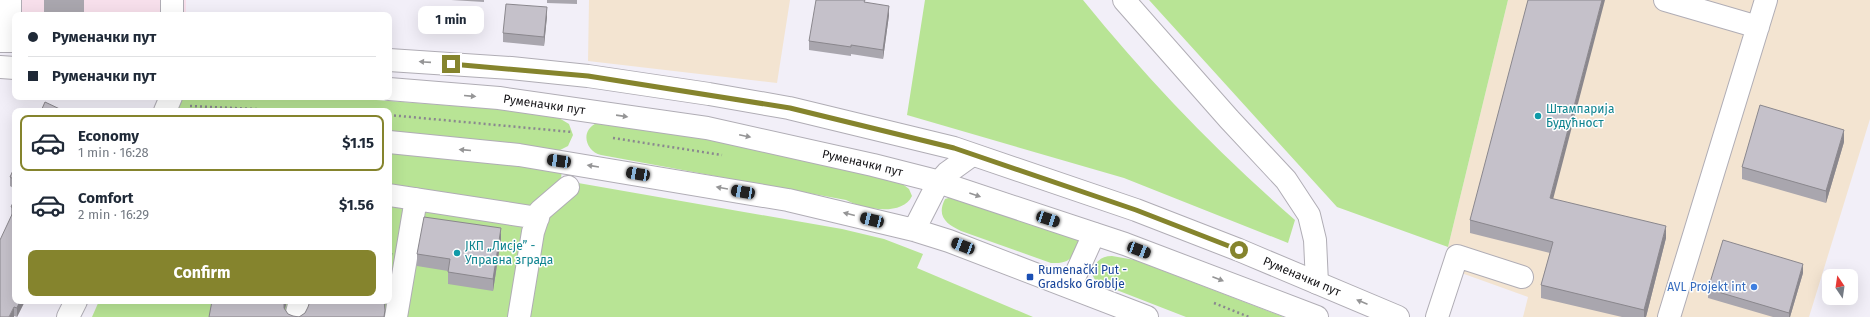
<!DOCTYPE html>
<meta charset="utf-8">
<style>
body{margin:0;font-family:"Fira Sans",sans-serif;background:#f6f6f7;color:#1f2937;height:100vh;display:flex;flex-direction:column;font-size:15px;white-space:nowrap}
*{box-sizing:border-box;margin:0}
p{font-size:13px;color:#747a83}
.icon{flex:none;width:22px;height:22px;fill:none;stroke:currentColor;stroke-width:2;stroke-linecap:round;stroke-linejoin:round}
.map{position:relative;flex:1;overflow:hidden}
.details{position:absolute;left:12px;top:108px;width:380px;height:196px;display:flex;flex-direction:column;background:#fff;border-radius:8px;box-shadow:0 4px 16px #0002}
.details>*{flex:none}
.hud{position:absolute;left:12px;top:12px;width:380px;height:88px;border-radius:8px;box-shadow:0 4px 16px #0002;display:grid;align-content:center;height:88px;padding:0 16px;background:#fff}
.needle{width:26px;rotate:347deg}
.controls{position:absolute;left:1822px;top:269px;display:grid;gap:8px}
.controls a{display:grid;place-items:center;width:36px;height:36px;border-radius:8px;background:#fff;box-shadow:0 4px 16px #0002;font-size:20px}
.end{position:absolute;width:18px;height:18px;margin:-9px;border:5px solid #85842d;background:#fff;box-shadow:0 0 0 2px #fff}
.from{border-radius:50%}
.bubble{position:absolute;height:28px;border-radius:8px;background:#fff;box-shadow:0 4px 16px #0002;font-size:13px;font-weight:700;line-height:28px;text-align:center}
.car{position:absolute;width:12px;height:24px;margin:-12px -6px;border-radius:5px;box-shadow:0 0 3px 1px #0007;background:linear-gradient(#222 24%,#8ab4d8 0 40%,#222 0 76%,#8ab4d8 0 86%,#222 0)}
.hud b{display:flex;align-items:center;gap:14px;height:38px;font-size:15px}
.hud b+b{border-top:1px solid #e0e1e3}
.hud i{width:10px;height:10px;background:#1f2937}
ul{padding:7px 0 0;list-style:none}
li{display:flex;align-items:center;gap:12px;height:56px;margin:0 8px 6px;padding:0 8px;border:2px solid transparent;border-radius:8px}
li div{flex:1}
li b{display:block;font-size:15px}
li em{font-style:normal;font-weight:700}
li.current{border-color:#85842d}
li>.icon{width:36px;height:36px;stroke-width:1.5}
.primary-button{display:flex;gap:8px;margin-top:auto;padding:8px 16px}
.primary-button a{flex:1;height:46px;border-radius:8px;background:#85842d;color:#fff;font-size:16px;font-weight:700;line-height:46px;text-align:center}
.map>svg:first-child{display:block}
.commercial{fill:#f7dfeb}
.industrial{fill:#f3e4d1}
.green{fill:#b8e495}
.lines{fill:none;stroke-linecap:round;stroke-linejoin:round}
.minor-casing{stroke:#b0adb5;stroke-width:24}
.major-casing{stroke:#b0adb5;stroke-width:24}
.path{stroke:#8a888f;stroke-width:2.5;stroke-dasharray:2 3;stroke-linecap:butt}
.minor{stroke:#fff;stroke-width:22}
.major{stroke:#fff;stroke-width:22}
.wall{fill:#a9a6ae}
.shaded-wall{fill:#8a878d}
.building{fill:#c5c1ca;stroke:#8a878d}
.oneway{fill:#959596}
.route{stroke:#85842d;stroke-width:5}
.culture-dot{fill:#0f9aa8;stroke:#fefefe;stroke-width:1.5}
.transit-dot{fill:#1a4fb4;stroke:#fefefe;stroke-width:1.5}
.shop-dot{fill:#3f7fe0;stroke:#fefefe;stroke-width:1.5}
.labels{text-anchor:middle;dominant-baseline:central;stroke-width:3;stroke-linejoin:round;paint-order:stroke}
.street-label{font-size:12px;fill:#141316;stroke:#fefefe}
.culture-label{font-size:12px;fill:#0d838f;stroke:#fefefe;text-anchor:start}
.transit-label{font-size:12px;fill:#164399;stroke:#fefefe;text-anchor:start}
.shop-label{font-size:12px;fill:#366cbe;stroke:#fefefe;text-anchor:end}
</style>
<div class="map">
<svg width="1870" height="317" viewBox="0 0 1870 317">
<rect width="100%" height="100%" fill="#f2eff8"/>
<path class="commercial" d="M0 0H186V15H15Z"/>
<path class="industrial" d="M589 0H790L777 83 588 61Z
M1508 0H1870V119L1809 317H1523L1528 297 1442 266 1448 247Z"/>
<path class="green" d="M925 0H1083C1147 79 1218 153 1295 220L1288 243 1124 178 907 115Z
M1149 0H1508L1448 247 1337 207Z
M181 97H336L497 109 559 118 569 124 573 135 568 146 558 151 389 135V111H176Z
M597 123 690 136 792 156 900 182 909 189 912 196C902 217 863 209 846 200L601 155C585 151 580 130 597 123Z
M389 153 562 167 561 180 842 229 884 239 923 254 917 268 1033 317H92L99 301H389Z
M952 197 1078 239 1080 243C1072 258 1070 264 1051 263L961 231C947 224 936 217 945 199Z
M1112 256 1135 260 1284 317H1186L1096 282 1092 274C1094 263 1100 256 1112 256Z"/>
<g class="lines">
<defs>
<path id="minor" d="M172 0V15
M1124 0 1229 119 1286 180 1309 215 1315 240 1317 283
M1665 0 1758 27
M10 41V0
M165 111 171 97
M389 142 519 155 788 200 914 230 949 241 1147 317
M389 195 538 218
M914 230 938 183 947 173 972 155
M1070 287 1094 234
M68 317 76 301
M296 317 300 301
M396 317 416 199
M519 317 533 232 540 211 568 187
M1437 317 1457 256 1522 277
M1669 317 1766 0"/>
<g id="major">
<path d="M0 41H15"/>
<path id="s1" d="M389 60 511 68 588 76 709 94 789 108 954 148 1136 210 1239 250 1398 317"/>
<path d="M0 67 15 68"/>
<path id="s2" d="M389 89 499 98 707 128 873 165 932 180 1125 244 1317 317"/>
</g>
</defs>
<use href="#minor" class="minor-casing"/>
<use href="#major" class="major-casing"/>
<path class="path" d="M190 106 299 111
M389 115 572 132
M613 138 722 155
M1214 303 1249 317"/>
<use href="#minor" class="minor"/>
<use href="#major" class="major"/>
</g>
<path class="wall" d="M44 0H84V13H44Z
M451 0H484V2Z
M547 0H577V4L547 3Z
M866 3 889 15 883 59 851 54V56L809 50V41Z
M547 16 544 46 503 42V33Z
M1844 142 1826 203 1742 179V167Z
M15 166V189L10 186V177Z
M15 198V301H25L17 317 14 316 11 207Z
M1554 199 1666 238 1646 317H1622L1541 298V285L1550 253 1470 233V220Z
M501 239 493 291 448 284V271L417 266V254Z
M1803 273 1790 317H1773L1708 298V289Z"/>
<path class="shaded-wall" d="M1602 0H1605L1550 211V198Z
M889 6V15L883 59V50Z
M547 7V16L544 46V37Z
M1844 130V142L1826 203V191Z
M1666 226V238L1646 317H1644V310Z
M501 228V239L493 291V279Z
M392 253V265L389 284V271Z
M1803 264V273L1790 317H1789V313Z
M20 301H25L17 317V308Z
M284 301H287L284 314Z
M384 301H386L384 315Z
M14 307V317H9Z"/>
<path class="building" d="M816 0H865L864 2 889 6 883 50 851 45V47L809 41Z
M1528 0H1602L1550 198 1666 226 1644 310 1541 285 1553 242 1470 220Z
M506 4 547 7 544 37 503 33Z
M45 102 64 111H41Z
M1760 105 1844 130 1826 191 1742 167Z
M15 166V180L10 177Z
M15 198V208L11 207Z
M15 208V301H20L17 308 14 307 9 317H0V240Z
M424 217 501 228 493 279 448 272 450 259 417 254Z
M1723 240 1803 264 1789 313 1708 289Z
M389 252 392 253 389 271Z
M212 301H284V308L288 314 293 316 299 317 305 313 308 307 310 301H384L385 310 384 317H209Z"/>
<defs><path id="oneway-solid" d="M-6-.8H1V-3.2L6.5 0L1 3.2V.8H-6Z"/></defs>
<g class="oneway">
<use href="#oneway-solid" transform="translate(425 62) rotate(-176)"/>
<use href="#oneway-solid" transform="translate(470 96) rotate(5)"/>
<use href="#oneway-solid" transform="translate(622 116) rotate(8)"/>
<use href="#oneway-solid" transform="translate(745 136) rotate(12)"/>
<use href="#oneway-solid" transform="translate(465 150) rotate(-175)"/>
<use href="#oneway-solid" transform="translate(593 166) rotate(-171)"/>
<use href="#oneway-solid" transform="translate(722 188) rotate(-170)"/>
<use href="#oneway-solid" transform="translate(975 195) rotate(19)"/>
<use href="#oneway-solid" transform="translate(849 214) rotate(-166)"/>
<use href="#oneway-solid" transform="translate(1218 279) rotate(21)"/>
<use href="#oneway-solid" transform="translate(1362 302) rotate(-157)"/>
</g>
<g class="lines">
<path class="route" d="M451 64 588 76 790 108 954 148 1136 210 1239 250"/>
</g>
<g class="culture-dot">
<circle cx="1538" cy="116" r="4"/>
<circle cx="457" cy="253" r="4"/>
</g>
<rect class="transit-dot" x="1026" y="273" width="8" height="8" rx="2"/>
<circle class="shop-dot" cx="1754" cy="287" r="4"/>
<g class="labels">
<g class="street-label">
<text stroke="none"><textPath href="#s2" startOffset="156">Руменачки пут</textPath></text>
<text stroke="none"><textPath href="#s2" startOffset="480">Руменачки пут</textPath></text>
<text stroke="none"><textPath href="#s1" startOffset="944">Руменачки пут</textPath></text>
</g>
<g class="culture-label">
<text x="1546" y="109">Штампарија<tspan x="1546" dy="14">Будућност</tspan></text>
<text x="465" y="246">ЈКП „Лисје” -<tspan x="465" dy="14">Управна зграда</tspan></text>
</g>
<g class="transit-label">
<text x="1038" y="270">Rumenački Put -<tspan x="1038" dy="14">Gradsko Groblje</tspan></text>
</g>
<g class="shop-label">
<text x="1746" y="287">AVL Projekt int</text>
</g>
</g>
</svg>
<div class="controls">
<a><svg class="needle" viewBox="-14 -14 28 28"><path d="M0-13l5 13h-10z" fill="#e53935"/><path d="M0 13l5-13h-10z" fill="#747a83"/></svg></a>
</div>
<i class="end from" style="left:1239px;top:250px"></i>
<i class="end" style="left:451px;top:64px"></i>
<div class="bubble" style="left:418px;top:6px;width:66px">1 min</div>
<i class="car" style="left:559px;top:161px;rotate:278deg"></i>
<i class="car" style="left:638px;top:174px;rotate:280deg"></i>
<i class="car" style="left:743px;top:192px;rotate:280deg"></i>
<i class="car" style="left:1048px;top:219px;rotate:108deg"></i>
<i class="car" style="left:872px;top:220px;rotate:284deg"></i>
<i class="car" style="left:963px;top:246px;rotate:291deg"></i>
<i class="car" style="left:1139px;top:250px;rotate:111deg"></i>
<div class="hud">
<b><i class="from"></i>Руменачки пут</b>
<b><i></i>Руменачки пут</b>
</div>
<section class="details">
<ul>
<li class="current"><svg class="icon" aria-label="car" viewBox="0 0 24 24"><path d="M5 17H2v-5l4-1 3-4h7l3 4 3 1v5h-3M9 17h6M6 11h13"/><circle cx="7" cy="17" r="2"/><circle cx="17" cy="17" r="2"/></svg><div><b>Economy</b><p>1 min · 16:28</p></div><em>$1.15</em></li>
<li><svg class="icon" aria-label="car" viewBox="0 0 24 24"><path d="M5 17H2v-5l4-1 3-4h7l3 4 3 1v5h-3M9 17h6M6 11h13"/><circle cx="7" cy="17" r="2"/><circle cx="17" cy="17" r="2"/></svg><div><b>Comfort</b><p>2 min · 16:29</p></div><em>$1.56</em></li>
</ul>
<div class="primary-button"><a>Confirm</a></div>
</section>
</div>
